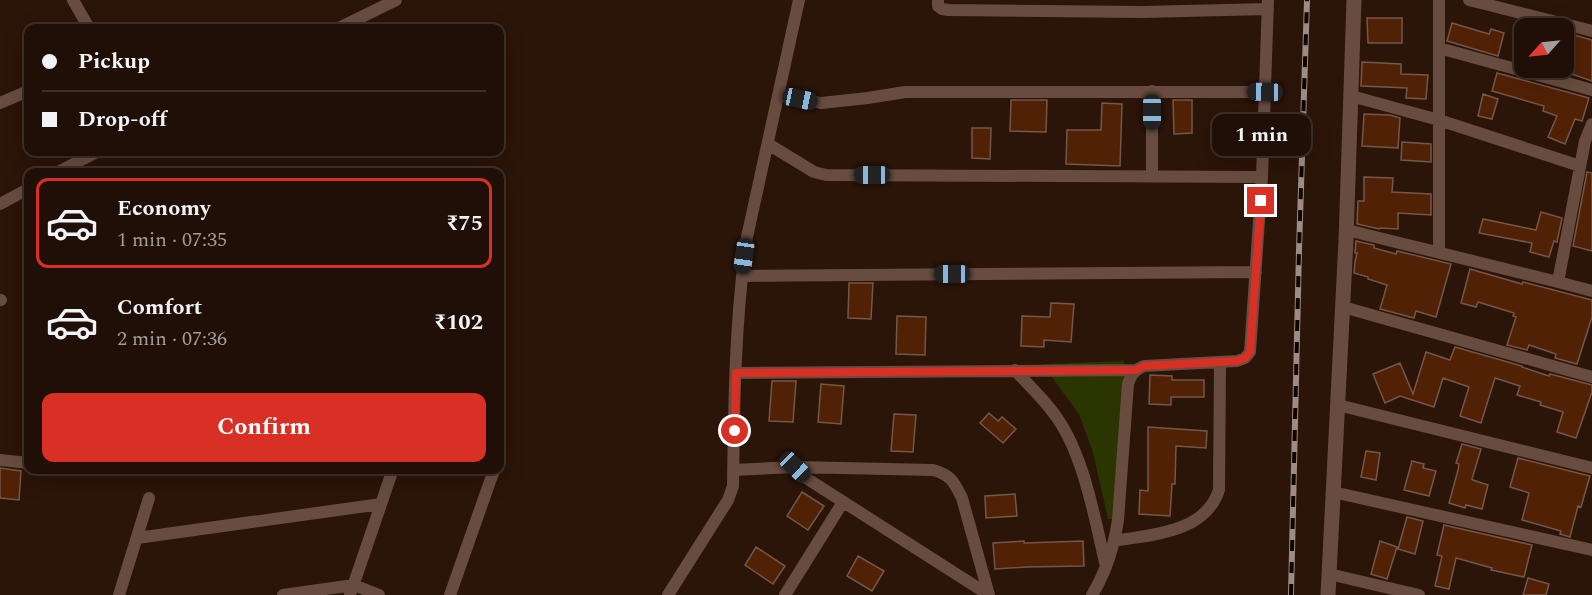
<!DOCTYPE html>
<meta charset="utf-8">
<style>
body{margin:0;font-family:Spectral,serif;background:#2d1d14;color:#f1f3f6;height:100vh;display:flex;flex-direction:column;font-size:22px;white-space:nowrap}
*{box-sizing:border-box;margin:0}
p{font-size:20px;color:#a29c9b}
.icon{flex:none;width:33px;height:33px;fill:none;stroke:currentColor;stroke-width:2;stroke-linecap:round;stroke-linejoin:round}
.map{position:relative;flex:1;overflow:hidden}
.drawer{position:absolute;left:24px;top:168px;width:480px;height:306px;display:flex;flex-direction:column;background:#200f06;border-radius:12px;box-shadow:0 6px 24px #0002,0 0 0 2px #3d2f28}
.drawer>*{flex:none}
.hud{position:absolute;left:24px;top:24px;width:480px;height:132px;border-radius:12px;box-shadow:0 6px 24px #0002,0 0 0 2px #3d2f28;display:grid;align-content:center;height:132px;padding:0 18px;background:#200f06}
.needle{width:39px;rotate:243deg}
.buttons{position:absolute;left:1514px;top:18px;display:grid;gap:12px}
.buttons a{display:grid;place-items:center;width:60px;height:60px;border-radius:12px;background:#200f06;box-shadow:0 6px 24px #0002,0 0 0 2px #3d2f28;font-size:30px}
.end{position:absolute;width:27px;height:27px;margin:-14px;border:8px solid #d93025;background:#fff;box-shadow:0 0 0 3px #fff}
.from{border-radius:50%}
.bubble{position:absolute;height:42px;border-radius:12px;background:#200f06;box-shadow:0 6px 24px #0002,0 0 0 2px #3d2f28;font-size:20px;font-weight:700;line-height:42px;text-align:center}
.car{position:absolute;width:18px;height:36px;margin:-18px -9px;border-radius:8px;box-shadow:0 0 4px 2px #0007;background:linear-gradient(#222 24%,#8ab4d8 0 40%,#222 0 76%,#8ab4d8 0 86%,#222 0)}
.hud b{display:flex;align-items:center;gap:21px;height:57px;font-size:22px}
.hud b+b{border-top:2px solid #3d2f28}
.hud i{width:15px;height:15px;background:#f1f3f6}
ul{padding:10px 0 0;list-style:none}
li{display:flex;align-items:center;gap:18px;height:90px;margin:0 12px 9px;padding:0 6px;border:3px solid transparent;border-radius:12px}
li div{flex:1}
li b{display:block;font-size:22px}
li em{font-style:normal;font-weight:700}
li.active{border-color:#d93025}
li>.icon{width:54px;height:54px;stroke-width:1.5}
.button{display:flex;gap:12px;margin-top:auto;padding:12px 18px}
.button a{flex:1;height:69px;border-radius:12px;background:#d93025;color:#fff;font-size:24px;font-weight:700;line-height:69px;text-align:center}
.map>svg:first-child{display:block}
.green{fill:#2a3501}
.building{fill:#512106;stroke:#74574a;stroke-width:1.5}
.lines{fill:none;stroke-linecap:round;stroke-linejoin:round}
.minor{stroke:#684c40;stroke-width:12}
.tertiary{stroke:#684c40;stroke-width:15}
.rail-casing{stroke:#9f8b82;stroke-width:6}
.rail{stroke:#0c0402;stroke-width:4;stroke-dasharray:11;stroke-linecap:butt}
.route{stroke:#d93025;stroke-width:8}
</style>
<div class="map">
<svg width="1592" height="595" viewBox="0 0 1592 595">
<rect width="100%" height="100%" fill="#2b1408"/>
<path class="green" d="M1124 361 1118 520 1108 519 1093 453 1079 414 1042 364Z"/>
<path class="building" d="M1367 18H1402V43H1368Z
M1452 23 1489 34 1491 29 1504 33 1498 56 1447 41Z
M1563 32 1592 40V81L1563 71Z
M1362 62 1401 64V74L1428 75 1426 99 1406 98 1407 88 1361 86Z
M1497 73 1589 98 1582 121 1575 119 1565 144 1548 137 1557 116 1543 111 1544 106 1492 91Z
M1483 94 1498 99 1492 119 1478 116Z
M1011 100H1047L1046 132 1010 131Z
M1173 100H1192V133L1174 134Z
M1102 103 1122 104 1120 166 1066 164 1067 130H1101Z
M1364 114 1390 115 1400 118 1398 148 1362 146Z
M972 128H991L990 159 972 158Z
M1402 142 1431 144V162L1401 160Z
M1587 172 1592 173V251L1573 246Z
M1364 177 1393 178 1392 192 1431 194V215L1398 213V229L1380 228 1379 229 1357 224 1358 201H1364Z
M1541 212 1562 218 1557 242 1554 241 1549 257 1530 252 1532 243 1479 233 1483 219 1536 230Z
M1356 241 1374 245V248L1396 254 1397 251 1451 264 1436 317 1416 311 1414 318 1380 309 1387 285 1368 279V277L1354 273 1355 262 1357 253H1355Z
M1470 269 1522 284 1523 282 1592 300V317L1577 364 1555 358 1556 354 1529 345 1527 350 1507 345 1516 317 1513 316 1514 313 1478 302 1476 307 1461 303Z
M849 283H873L871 319 848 318Z
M1051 303 1074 304 1071 342 1044 340V347L1021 346 1022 316 1050 317Z
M897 316 926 317 925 355 896 354Z
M1455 347 1522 366V367L1549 376 1550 374 1592 385V392L1576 438 1557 432 1563 412 1540 405 1541 402 1517 395 1520 386 1495 378 1481 423 1460 416 1469 387 1443 378 1434 407 1400 396 1385 403 1373 374 1400 363 1413 394 1426 352 1450 360Z
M1150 375 1172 376V380H1204V397H1171V405L1149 404Z
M772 381H796L793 422 769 421Z
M821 384 844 386 841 424 818 422Z
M989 413 998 421 1002 417 1016 429 1003 443 980 423Z
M894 414 916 415 913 452 891 451Z
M1148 427 1207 431 1206 448 1176 446 1175 484H1172L1170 516 1139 514 1140 490 1148 491Z
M1462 444 1481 449 1472 479 1473 480 1488 485 1482 509 1466 505 1465 508 1449 503 1458 470 1459 464 1456 463Z
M1366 451 1380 453 1376 480 1361 477Z
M1518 458 1590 476 1581 507 1578 506 1570 537 1560 534 1561 531 1522 520 1529 493 1510 487Z
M1412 461 1424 464 1423 468 1436 471 1429 496 1404 490Z
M0 468 21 471 19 500 0 498Z
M802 492 824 506 808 530 787 516Z
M1015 494 1017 516 986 518 985 496Z
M1407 517 1423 521 1415 554 1398 549Z
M1444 525 1532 545 1524 577 1491 570 1492 568 1456 558 1449 589 1435 586 1442 556 1437 555Z
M1024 541V543L1083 541 1084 566 1026 567 995 569 993 543Z
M1380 541 1397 547 1387 579 1371 574Z
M756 547 785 566 773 584 745 565Z
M858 556 884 571 872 591 847 576Z
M1528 578 1549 584 1546 595H1523Z"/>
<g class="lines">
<path class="minor" d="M73 0 89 28
M938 0V6L942 9 948 10 1142 12 1268 9
M1469 0 1592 31
M339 28 396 0
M1439 48 1592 90
M779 94 821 103 868 98 905 92H1265
M1351 96 1439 120 1580 166
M0 103 28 91
M1592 124 1585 141 1558 282 1592 291
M768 144 814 172 826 175 1262 177
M58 172 97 152
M1152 176V91
M0 204 28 189
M1347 230 1558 282
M1439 253V0
M742 276 1256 272
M0 300H1
M1343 307 1592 377
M1015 370C1028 385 1044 399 1055 415 1084 454 1095 520 1106 567
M736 373 1136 370
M1338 405 1592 468
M0 460 28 463
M795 467 806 478 989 595
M733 470 795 467 933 470C951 475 954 482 962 498L989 595
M1333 492 1592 550
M137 538 381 504
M1115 541C1153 534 1205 533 1219 490L1220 362
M1329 574 1419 595
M119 595 149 498
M283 595 354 585 379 595
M350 595 392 472
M450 595 494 470
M668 595 728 500 733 486C734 403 735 319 747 237L799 0
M785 595 843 502
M1092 595C1106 572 1114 547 1118 520L1128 384C1131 374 1135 370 1144 366L1237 361 1245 358 1250 352 1262 177 1268 0"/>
<path class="tertiary" d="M1328 595 1346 240 1354 0"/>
<defs>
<path id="rail" d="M1291 595 1299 250 1307 0"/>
</defs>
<use href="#rail" class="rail-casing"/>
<use href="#rail" class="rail"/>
</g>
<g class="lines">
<path class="route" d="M735 431 736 373 1136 370 1144 366 1237 361 1245 358 1250 352 1261 201"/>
</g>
</svg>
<div class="buttons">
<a><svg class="needle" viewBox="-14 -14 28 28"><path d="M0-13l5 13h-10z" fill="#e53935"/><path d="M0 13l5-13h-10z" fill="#a29c9b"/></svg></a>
</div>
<i class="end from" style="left:735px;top:431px"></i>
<i class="end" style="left:1261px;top:201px"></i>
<div class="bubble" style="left:1212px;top:114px;width:99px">1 min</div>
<i class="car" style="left:1265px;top:92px;rotate:271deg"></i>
<i class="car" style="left:800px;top:99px;rotate:102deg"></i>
<i class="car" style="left:1152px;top:112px;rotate:180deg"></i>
<i class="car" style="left:872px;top:175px;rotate:270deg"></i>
<i class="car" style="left:744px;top:256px;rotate:188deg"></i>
<i class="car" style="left:952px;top:274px;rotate:270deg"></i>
<i class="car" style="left:795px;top:467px;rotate:134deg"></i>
<div class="hud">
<b><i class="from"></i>Pickup</b>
<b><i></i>Drop-off</b>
</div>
<section class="drawer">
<ul>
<li class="active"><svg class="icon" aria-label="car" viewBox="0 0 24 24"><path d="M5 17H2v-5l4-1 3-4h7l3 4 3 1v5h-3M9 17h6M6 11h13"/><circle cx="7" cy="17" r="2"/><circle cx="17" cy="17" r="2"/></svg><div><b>Economy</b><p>1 min · 07:35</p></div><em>₹75</em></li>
<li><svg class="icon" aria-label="car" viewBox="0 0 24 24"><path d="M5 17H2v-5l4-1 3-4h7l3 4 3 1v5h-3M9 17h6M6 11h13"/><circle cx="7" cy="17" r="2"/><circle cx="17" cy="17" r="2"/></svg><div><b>Comfort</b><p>2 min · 07:36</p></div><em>₹102</em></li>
</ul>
<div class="button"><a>Confirm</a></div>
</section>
</div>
